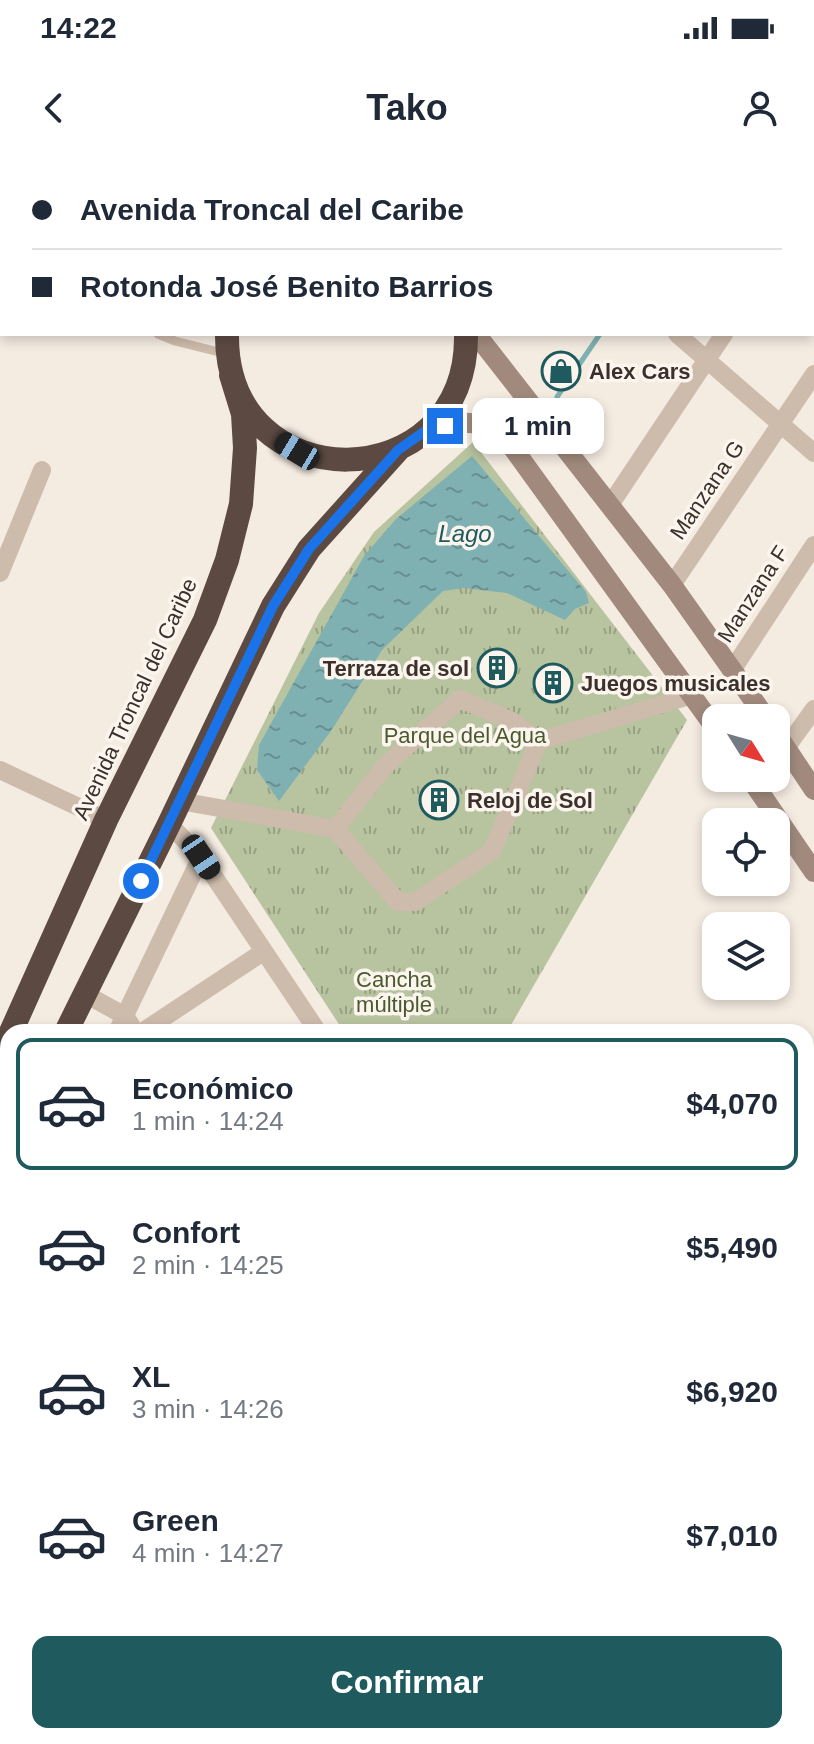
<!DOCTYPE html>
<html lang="es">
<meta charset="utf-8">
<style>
body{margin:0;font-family:Arial,sans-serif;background:#f6f6f7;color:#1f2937;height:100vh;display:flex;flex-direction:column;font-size:30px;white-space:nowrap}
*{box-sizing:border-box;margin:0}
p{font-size:26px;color:#747a83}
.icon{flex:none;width:44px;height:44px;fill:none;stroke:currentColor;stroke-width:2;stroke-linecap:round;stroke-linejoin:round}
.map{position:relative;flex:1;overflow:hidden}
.side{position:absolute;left:0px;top:864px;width:814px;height:720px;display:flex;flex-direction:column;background:#fff;border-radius:24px 24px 0 0;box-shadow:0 4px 12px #0003}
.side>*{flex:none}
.guide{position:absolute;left:0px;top:0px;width:814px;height:176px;box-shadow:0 4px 12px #0003;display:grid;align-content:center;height:176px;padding:0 32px;background:#fff}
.needle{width:52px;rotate:127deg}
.controls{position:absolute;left:702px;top:544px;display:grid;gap:16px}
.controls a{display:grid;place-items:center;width:88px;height:88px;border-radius:16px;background:#fff;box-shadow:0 4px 12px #0003;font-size:40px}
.end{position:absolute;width:36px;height:36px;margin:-18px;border:10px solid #1a73e8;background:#fff;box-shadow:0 0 0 4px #fff}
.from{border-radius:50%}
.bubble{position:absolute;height:56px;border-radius:16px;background:#fff;box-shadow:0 4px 12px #0003;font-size:26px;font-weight:700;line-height:56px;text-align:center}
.car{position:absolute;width:24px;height:48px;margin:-24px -12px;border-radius:10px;box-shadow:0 0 6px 2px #0007;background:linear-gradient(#222 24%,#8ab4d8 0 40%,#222 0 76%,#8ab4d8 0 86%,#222 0)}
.guide b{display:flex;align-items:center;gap:28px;height:76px;font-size:30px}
.guide b+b{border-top:2px solid #e0e1e3}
.guide i{width:20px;height:20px;background:#1f2937}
ul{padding:14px 0 0;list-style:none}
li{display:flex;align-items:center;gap:24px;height:132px;margin:0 16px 12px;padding:0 16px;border:4px solid transparent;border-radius:16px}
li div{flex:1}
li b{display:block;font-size:30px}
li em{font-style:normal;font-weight:700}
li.active{border-color:#1f5a5e}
li>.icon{width:72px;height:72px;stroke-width:1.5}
.button{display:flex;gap:16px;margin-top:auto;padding:16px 32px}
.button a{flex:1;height:92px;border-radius:16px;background:#1f5a5e;color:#fff;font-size:32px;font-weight:700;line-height:92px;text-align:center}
.status{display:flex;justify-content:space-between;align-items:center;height:56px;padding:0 40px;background:#fff;direction:ltr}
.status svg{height:22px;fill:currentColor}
header{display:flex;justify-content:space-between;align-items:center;height:104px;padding:0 32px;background:#fff;font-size:36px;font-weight:700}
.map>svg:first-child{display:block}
.park{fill:url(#park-tufts)}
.water{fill:url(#water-ripples)}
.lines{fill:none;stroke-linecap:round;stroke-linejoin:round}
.stream{stroke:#7fb0b2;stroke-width:5}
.lane{stroke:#cdbbac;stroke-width:9}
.street{stroke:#cdbbac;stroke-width:18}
.secondary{stroke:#a18a7d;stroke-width:20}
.highway{stroke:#5c4a42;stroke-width:24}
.route{stroke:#1a73e8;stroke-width:10}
.labels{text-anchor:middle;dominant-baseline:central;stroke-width:7;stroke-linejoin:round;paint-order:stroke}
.poi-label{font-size:22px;font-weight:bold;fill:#3b302b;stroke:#fbf5ee;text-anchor:start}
.street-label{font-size:22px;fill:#3b302b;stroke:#fbf5ee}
.park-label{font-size:22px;fill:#4a5a2e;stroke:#fbf5ee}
.water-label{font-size:24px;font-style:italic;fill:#1f5a5e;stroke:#fbf5ee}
</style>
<div class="status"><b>14:22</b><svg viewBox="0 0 49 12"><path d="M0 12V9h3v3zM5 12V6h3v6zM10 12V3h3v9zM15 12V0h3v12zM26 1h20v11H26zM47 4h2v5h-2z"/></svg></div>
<header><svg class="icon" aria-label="back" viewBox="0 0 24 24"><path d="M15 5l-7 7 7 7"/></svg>Tako<svg class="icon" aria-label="person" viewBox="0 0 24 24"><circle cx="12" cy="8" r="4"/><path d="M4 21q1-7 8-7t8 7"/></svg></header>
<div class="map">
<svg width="814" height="1584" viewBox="0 0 814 1584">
<defs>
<pattern id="park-tufts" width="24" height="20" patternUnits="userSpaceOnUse" patternTransform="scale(2)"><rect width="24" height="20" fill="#b8c4a0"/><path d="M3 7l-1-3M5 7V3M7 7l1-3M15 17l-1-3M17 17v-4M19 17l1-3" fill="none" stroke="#97a083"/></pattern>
<pattern id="water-ripples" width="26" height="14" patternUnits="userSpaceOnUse" patternTransform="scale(2)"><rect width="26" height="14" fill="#7fb0b2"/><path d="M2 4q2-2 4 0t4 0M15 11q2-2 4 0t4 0" fill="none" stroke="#699091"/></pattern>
</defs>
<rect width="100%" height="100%" fill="#f4ebe1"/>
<path class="park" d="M473 282 687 560 507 872H344L211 668 319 453 374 372Z"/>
<path class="water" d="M472 296 586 432 589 443 575 449 565 460 507 433 464 428 443 431 382 490 331 571 279 641 257 610 259 585 364 396 396 359Z"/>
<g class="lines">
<path class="stream" d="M557 237 600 174"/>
<path class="lane" d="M791 0 797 2
M812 7H814
M0 73 2 74
M158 174 175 181 227 194
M806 956 814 943
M0 1236 8 1245
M148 1584 167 1576"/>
<path class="street" d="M285 2V0
M677 174 814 293
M610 345 724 174
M0 413 42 310
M672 425 814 214
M733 509 814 385
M786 588 814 549
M0 610 106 660
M180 641 335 669 385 606 460 539 510 560 539 581 693 535
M169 664 201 697 318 872
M335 669 398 742H415L492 691 539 581
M85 834 125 856 131 865
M117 872 201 697
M142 872 263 792
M0 1128 8 1111"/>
<path class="secondary" d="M476 174 672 425 766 558
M428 269C461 262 476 257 505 277L716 569
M776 573 814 630
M750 618 814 712"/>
<path class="highway" d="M341 0 350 2
M387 2 397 0
M469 2 470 0
M227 174C225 343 469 340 466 174
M11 872 106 660 205 460 227 400 241 344 245 288 243 254 231 215
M66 872 169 664 273 446 309 389 398 290
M0 896 8 878
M0 1009 8 990"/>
</g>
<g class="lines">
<path class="route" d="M141 721 273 446 309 389 398 290 428 269 445 266"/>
</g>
<defs>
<symbol id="shop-ring" viewBox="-11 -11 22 22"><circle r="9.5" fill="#fbf5ee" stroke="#1f5a5e" stroke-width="1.5"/><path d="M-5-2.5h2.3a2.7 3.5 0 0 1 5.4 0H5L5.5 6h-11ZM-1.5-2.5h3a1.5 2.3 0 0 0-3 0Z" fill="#1f5a5e"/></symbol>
<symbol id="building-ring" viewBox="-11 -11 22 22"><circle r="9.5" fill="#fbf5ee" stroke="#1f5a5e" stroke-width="1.5"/><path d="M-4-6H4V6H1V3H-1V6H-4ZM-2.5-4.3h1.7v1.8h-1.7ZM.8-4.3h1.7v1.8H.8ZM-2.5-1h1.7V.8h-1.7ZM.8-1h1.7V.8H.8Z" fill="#1f5a5e"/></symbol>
</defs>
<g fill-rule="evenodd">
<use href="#shop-ring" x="539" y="189" width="44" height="44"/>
<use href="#building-ring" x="475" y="486" width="44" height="44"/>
<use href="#building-ring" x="531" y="501" width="44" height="44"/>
<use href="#building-ring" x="417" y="618" width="44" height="44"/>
</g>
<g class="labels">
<g class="poi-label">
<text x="589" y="211">Alex Cars</text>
<text x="469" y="508" text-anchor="end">Terraza de sol</text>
<text x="581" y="523">Juegos musicales</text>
<text x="467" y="640">Reloj de Sol</text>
</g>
<g class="street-label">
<text transform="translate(707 330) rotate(-56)">Manzana G</text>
<text transform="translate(753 434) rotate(-57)">Manzana F</text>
<text transform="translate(135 539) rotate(-65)">Avenida Troncal del Caribe</text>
</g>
<g class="park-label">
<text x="465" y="575">Parque del Agua</text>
<text x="394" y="819">Cancha<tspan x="394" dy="25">múltiple</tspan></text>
</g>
<g class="water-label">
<text x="465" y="373">Lago</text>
</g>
</g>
</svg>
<div class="controls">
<a><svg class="needle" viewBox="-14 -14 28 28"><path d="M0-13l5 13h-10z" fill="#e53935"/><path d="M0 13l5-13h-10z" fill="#747a83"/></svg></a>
<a><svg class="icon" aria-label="locate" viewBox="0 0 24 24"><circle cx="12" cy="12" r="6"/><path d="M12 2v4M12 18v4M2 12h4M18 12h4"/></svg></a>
<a><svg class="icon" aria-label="layers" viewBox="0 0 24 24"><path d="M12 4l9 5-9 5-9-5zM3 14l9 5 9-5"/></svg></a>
</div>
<i class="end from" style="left:141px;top:721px"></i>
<i class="end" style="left:445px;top:266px"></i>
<div class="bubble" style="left:472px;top:238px;width:132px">1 min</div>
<i class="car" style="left:297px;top:291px;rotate:301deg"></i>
<i class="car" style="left:201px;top:697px;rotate:146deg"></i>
<div class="guide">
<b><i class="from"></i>Avenida Troncal del Caribe</b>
<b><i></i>Rotonda José Benito Barrios</b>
</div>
<section class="side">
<ul>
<li class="active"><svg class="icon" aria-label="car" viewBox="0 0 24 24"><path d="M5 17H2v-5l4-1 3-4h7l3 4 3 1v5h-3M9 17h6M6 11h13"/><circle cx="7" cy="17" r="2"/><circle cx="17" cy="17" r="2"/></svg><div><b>Económico</b><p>1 min · 14:24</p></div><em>$4,070</em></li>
<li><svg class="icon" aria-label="car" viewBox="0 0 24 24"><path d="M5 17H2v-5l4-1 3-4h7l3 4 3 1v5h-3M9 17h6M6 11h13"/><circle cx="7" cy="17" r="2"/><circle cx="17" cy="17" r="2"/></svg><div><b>Confort</b><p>2 min · 14:25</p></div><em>$5,490</em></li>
<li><svg class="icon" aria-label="car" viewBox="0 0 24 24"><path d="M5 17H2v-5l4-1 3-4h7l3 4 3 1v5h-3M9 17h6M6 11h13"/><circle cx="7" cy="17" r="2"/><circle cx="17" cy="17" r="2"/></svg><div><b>XL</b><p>3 min · 14:26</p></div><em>$6,920</em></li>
<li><svg class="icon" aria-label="car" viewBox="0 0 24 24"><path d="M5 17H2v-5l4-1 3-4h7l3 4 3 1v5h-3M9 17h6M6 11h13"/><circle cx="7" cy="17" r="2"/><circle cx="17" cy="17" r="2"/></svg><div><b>Green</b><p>4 min · 14:27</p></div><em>$7,010</em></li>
</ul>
<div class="button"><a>Confirmar</a></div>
</section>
</div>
